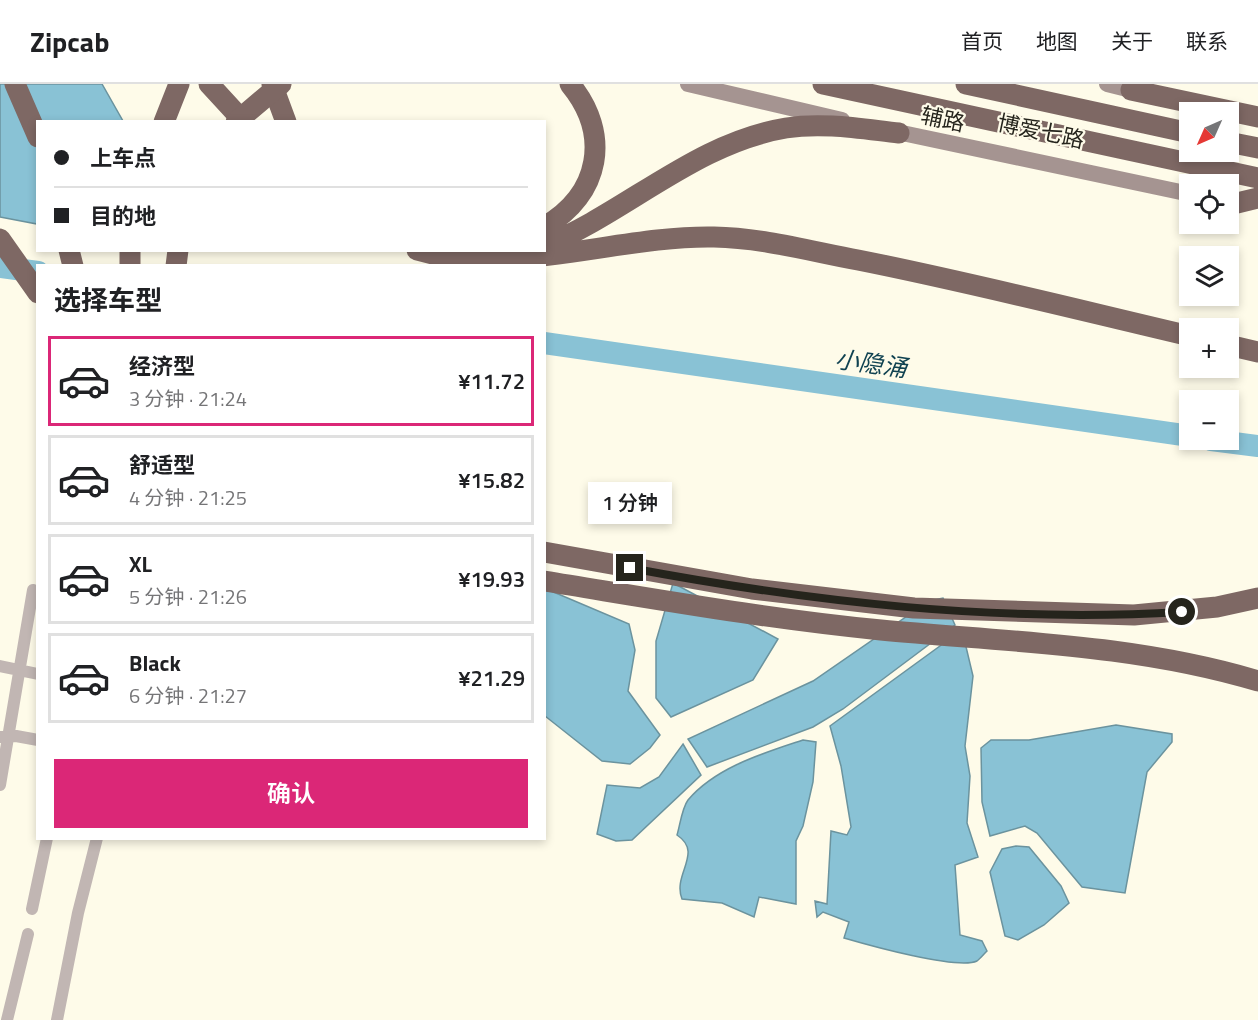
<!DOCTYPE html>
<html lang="zh">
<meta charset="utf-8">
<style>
body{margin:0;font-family:"Titillium Web","Noto Sans SC",sans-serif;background:#f2f2f2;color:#202124;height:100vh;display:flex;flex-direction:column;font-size:22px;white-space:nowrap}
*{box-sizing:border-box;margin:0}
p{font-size:20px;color:#757577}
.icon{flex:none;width:33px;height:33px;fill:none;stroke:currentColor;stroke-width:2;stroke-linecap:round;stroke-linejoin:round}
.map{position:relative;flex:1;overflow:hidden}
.sheet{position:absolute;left:36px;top:180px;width:510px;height:576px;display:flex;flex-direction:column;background:#fff;border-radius:0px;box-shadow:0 3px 9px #0003}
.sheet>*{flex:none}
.top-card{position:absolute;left:36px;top:36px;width:510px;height:132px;border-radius:0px;box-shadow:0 3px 9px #0003;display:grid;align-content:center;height:132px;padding:0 18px;background:#fff}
.needle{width:39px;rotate:225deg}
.buttons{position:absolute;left:1179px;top:18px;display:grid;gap:12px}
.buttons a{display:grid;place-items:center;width:60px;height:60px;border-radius:0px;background:#fff;box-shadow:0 3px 9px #0003;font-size:30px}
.end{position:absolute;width:27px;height:27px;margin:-14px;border:8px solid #25241c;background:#fff;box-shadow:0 0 0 3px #fff}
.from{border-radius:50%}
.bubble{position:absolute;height:42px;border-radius:0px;background:#fff;box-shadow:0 3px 9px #0003;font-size:20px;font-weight:600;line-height:42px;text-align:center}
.top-card b{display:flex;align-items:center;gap:21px;height:57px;font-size:22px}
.top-card b+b{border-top:2px solid #e0e0e0}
.top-card i{width:15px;height:15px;background:#202124}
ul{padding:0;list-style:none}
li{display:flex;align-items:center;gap:18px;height:90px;margin:0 12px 9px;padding:0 6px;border:3px solid #e0e0e0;border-radius:0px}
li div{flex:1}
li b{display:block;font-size:22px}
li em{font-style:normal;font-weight:600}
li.active{border-color:#db2777}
li>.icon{width:54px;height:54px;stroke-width:1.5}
h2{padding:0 18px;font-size:27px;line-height:72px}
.primary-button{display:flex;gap:12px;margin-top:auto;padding:12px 18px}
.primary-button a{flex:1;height:69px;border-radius:0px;background:#db2777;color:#fff;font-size:24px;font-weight:600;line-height:69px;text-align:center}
header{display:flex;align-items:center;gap:36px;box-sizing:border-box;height:84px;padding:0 30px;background:#fff;border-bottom:2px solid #e0e0e0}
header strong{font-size:28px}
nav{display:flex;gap:33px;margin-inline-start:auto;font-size:21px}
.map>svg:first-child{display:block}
.water{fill:#89c2d5;stroke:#6b939e;stroke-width:1.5}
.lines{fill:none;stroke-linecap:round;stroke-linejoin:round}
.river{stroke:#89c2d5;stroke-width:22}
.street{stroke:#c1b6b3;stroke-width:12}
.secondary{stroke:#a59491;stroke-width:16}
.highway{stroke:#7e6864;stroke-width:21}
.highway-bridge{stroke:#7e6864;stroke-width:21}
.route{stroke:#25241c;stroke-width:8}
.labels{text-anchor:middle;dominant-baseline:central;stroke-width:4.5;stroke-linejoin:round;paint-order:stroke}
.street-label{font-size:22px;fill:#25241c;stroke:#fefbe9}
.water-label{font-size:24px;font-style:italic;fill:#104251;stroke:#fefbe9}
</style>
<header>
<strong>Zipcab</strong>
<nav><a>首页</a><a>地图</a><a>关于</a><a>联系</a></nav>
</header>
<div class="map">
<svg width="1258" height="936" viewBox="0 0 1258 936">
<rect width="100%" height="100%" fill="#fefbe9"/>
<path class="water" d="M0 0H102L123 37 38 38 37 140 0 133Z
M673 499 778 555 753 596 671 633 656 614V557Z
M544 504 629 540 635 566 628 607 660 651 650 664 630 680 602 677 545 632Z
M943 514 955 541 843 625 813 643 707 683 688 655 813 597 929 517Z
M962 546 973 592 965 662 970 692 967 739 978 773 955 781 960 851 982 857 987 867C984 870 980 875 977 877 957 886 868 861 844 854L849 838 823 828 817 833 815 817 827 820 831 747 847 751 851 743 841 682 830 642Z
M1116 641 1172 650V658L1147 688 1125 809 1082 803 1037 749 1025 742 990 752 982 718 981 664 991 656H1029Z
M803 656 816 658 813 698 803 742 796 757V820L759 813 754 833 722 819 682 815C672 790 704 769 677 751 680 741 682 724 688 716 716 683 764 669 803 656Z
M683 660 701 691 632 756 616 757 597 750 607 701 640 704 659 693Z
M1016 762 1029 763 1061 802 1069 819 1044 841 1018 856 1005 852 990 788 1002 765Z"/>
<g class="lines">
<path class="river" d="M0 183 38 188
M544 259 1190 352
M1211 356 1258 362"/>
<path class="street" d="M0 582 38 590
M0 653 16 652 38 656
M0 701 33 506
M32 825 47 754
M7 936 28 850
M57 936 78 829 97 754"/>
<path class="secondary" d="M688 0 842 36
M1107 0 1131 6
M888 46 1190 110"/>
<path class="highway" d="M15 0 38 53
M209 0 244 38
M272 0 286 38
M823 0 1258 94
M966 0 1190 49
M1131 6 1258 33
M164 38 179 0
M1228 58 1258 64
M1233 120 1258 114
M544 143C601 110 611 50 570 0
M0 155 38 209
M544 162C627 128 695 59 786 44 823 38 862 45 899 49
M69 166 73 182
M130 166V182
M417 166C509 194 619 151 714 153 763 154 810 167 858 176 969 198 1079 226 1190 252
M176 182 178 166
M1228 261 1258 268
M544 468 752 505 914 524 1134 531 1217 523 1258 514
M544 497C656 515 768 535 881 546 1008 558 1135 560 1258 597"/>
<path class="highway-bridge" d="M236 38 281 0"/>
</g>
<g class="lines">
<path class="route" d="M630 484C811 518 997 539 1182 528"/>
</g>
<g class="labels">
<g class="street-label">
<text transform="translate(943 35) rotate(12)">辅路</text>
<text transform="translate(1041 47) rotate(12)">博爱七路</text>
</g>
<g class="water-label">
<text transform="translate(871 279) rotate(8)">小隐涌</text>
</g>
</g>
</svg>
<div class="buttons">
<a><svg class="needle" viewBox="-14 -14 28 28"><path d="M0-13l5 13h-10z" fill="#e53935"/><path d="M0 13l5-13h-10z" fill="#757577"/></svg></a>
<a><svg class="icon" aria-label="locate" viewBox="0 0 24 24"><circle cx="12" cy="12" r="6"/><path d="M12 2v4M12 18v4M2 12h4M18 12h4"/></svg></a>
<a><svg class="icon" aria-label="layers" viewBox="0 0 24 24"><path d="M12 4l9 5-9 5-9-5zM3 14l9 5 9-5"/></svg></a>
<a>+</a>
<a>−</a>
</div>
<i class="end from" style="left:1182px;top:528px"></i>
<i class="end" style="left:630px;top:484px"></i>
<div class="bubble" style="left:588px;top:398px;width:84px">1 分钟</div>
<div class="top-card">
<b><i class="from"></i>上车点</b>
<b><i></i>目的地</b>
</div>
<section class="sheet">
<h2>选择车型</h2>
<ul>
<li class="active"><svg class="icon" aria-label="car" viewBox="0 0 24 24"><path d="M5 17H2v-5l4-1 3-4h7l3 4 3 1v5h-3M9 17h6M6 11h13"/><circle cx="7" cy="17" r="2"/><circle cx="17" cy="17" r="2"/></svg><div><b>经济型</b><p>3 分钟 · 21:24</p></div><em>¥11.72</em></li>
<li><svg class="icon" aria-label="car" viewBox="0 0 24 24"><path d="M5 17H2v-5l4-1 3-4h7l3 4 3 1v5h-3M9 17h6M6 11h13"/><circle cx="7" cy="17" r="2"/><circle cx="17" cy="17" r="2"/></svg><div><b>舒适型</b><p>4 分钟 · 21:25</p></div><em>¥15.82</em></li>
<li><svg class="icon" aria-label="car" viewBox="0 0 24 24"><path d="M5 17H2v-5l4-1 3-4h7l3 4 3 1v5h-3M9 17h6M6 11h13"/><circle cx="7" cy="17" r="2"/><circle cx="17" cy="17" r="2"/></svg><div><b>XL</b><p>5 分钟 · 21:26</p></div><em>¥19.93</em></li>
<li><svg class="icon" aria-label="car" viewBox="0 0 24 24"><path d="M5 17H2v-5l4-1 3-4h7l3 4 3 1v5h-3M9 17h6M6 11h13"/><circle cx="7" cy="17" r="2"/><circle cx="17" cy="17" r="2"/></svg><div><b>Black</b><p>6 分钟 · 21:27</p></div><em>¥21.29</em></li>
</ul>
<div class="primary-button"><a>确认</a></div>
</section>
</div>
